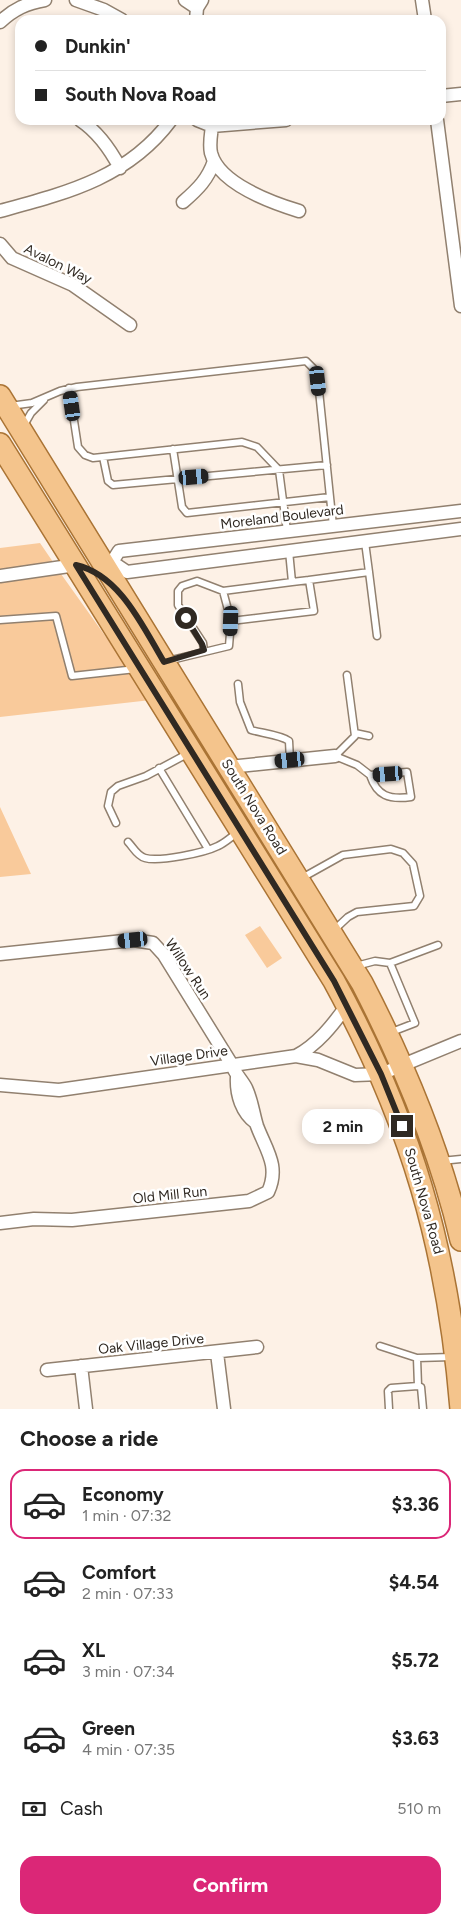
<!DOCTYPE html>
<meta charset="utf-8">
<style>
body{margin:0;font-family:Figtree,sans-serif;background:#f2f2f2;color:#222;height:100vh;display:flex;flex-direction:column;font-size:19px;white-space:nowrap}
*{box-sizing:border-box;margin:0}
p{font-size:16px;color:#767676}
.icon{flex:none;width:28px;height:28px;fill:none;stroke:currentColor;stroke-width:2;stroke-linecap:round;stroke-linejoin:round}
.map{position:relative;height:1409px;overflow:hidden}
.sheet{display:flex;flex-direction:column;background:#fff;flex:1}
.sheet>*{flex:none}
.top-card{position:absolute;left:15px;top:15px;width:431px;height:110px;border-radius:15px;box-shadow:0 2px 8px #0003;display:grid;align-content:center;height:110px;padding:0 20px;background:#fff}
.end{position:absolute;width:22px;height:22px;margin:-11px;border:6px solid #302922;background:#fff;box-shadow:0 0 0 2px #fff}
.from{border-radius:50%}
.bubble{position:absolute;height:35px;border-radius:15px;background:#fff;box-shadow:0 2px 8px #0003;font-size:16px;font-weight:700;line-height:35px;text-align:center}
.car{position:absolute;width:15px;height:30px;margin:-15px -8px;border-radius:6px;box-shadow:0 0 4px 1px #0007;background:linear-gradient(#222 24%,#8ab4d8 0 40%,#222 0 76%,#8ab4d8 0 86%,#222 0)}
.top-card b{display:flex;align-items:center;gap:18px;height:48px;font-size:19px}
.top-card b+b{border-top:1px solid #e0e0e0}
.top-card i{width:12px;height:12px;background:#222}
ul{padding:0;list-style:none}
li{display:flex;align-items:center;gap:15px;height:70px;margin:0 10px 8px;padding:0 10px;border:2px solid transparent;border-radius:15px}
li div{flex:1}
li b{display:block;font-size:19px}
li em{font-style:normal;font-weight:700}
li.active{border-color:#db2777}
li>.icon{width:45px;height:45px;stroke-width:1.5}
h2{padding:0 20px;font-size:22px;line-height:60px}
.pay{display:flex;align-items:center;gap:12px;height:55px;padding:0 20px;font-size:19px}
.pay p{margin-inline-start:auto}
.cta{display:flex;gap:10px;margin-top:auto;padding:10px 20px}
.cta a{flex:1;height:58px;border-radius:15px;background:#db2777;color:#fff;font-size:20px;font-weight:700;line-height:58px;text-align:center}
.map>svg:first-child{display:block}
.green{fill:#f9ca9b}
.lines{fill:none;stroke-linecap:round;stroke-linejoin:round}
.service-casing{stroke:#91806f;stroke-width:9}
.minor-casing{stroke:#91806f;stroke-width:15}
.primary-casing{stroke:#aa7435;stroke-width:24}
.service{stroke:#fff;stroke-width:6}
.minor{stroke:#fff;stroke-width:12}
.primary{stroke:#f4c48c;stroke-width:21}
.route{stroke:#302922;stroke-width:6}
.labels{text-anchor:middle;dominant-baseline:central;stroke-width:5;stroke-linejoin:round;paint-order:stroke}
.street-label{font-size:14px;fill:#302922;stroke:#fff}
</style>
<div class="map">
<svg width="461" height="1409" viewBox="0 0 461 1409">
<rect width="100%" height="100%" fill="#fdf1e6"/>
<path class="green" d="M40 543 53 562 0 570V548Z
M61 574 151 700 0 717V583Z
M0 807 31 874 0 877Z
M260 926 282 958 267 968 245 935Z"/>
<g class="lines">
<defs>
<path id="service" d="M69 388 78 447 85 455 93 458 242 442 257 447 279 470 287 531
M10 406 32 403 60 391 77 387 306 361 315 370 318 381 333 526
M23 427 31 413 44 400
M173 449 182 507 187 513 330 497
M103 457 108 481 113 485 327 465
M365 542 369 572
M289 551 292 582 223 591 231 621 314 611 309 580 369 572 377 636
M292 582 309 580
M0 620 56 616 72 676 136 669
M204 651 203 643 178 605V591L182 586 197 581 223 591
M167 661 229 646 231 621
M347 675 355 736 335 756 357 765 370 775 407 772 411 797C389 800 377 796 370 775
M238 684 240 702 251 730C261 733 281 735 289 741L290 761
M355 733 369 736
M159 768 208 849
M116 823 108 806 111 792 118 786 146 776 189 753
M128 842C133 847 137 856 145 858 159 862 204 853 218 846 225 843 231 837 237 833
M300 879 343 855 391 849 403 853 413 864 420 896 414 906 357 912 348 917 333 931
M390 963 438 945
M356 966 375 961 390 963 415 1023 389 1033
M441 1161 461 1159
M380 1346 417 1358 452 1357
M417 1358 418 1386
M389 1409 388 1391 391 1388 418 1386 421 1387 423 1409"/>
<path id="minor" d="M76 0 104 10 122 20
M185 0 197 8
M422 0 425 20
M196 20 197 8 202 0
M0 22C14 9 27 3 45 0
M441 96 461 94
M80 120C98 132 110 149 120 168
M197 120 212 126 286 120
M437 120 461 306
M212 126C211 135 209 144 211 153 219 184 273 203 299 211
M183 202C198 189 208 179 214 161
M0 211C66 193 128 178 171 120
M0 244 12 258 73 285 130 325
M103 562H112L127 572 461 529
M112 562 119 551 461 511
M0 576 76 565
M229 767 335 756
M0 954 133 940 153 943 164 955 232 1065C235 1074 242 1080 246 1088 252 1101 253 1113 257 1126 266 1150 280 1166 268 1192L249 1201 72 1220 34 1219 0 1223
M296 1056C317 1045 333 1025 347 1005
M237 1077C236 1095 242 1113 256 1123
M0 1085 59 1090 296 1056 318 1060 355 1075 381 1074 461 1041
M217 1353 224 1409
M81 1366 86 1409
M47 1370 257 1347"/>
<path id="primary" d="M0 396 362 983C405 1066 440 1150 461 1240
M0 444 334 981C411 1122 448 1249 461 1409"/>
</defs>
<use href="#service" class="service-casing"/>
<use href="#minor" class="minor-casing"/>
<use href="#primary" class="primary-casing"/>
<use href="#service" class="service"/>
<use href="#minor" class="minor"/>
<use href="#primary" class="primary"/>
</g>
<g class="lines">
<path class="route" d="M186 618 202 644 204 650 164 662C143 627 120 575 76 565L334 981 381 1074 402 1126"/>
</g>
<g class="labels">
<g class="street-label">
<text transform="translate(58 264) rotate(26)">Avalon Way</text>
<text transform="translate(282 517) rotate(-7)">Moreland Boulevard</text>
<text transform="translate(254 807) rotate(58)">South Nova Road</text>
<text transform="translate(188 969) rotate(56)">Willow Run</text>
<text transform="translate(189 1056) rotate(-8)">Village Drive</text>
<text transform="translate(170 1195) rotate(-6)">Old Mill Run</text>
<text transform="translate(424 1201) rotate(74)">South Nova Road</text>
<text transform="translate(151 1344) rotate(-6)">Oak Village Drive</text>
</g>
</g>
</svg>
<i class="end from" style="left:186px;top:618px"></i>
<i class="end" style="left:402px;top:1126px"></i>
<div class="bubble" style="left:302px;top:1109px;width:82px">2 min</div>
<i class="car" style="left:318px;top:381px;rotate:174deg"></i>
<i class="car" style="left:72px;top:406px;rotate:352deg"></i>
<i class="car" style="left:194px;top:477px;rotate:85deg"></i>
<i class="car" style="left:231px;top:621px;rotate:182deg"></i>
<i class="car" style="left:290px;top:760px;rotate:264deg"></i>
<i class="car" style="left:388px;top:774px;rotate:266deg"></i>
<i class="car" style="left:133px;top:940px;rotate:264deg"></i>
<div class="top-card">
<b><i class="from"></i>Dunkin'</b>
<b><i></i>South Nova Road</b>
</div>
</div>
<section class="sheet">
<h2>Choose a ride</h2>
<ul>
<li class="active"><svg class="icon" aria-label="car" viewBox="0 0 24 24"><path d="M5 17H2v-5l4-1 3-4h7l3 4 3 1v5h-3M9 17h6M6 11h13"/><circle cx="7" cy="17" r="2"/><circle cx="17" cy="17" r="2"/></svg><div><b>Economy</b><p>1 min · 07:32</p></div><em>$3.36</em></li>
<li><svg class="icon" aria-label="car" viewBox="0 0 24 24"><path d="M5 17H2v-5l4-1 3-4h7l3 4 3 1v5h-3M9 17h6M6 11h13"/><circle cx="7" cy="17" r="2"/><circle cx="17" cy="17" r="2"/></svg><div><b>Comfort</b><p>2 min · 07:33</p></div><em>$4.54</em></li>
<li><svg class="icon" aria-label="car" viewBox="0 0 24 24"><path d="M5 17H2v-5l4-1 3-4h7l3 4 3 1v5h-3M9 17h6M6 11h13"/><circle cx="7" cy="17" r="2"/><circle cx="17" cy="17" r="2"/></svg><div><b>XL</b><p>3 min · 07:34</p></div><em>$5.72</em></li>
<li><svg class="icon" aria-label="car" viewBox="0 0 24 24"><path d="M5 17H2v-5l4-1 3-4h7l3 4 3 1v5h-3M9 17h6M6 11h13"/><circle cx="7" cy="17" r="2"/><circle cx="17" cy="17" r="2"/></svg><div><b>Green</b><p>4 min · 07:35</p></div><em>$3.63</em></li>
</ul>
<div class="pay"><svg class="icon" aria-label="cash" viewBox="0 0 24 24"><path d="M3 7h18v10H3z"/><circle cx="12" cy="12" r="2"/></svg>Cash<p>510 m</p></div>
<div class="cta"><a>Confirm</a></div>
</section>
